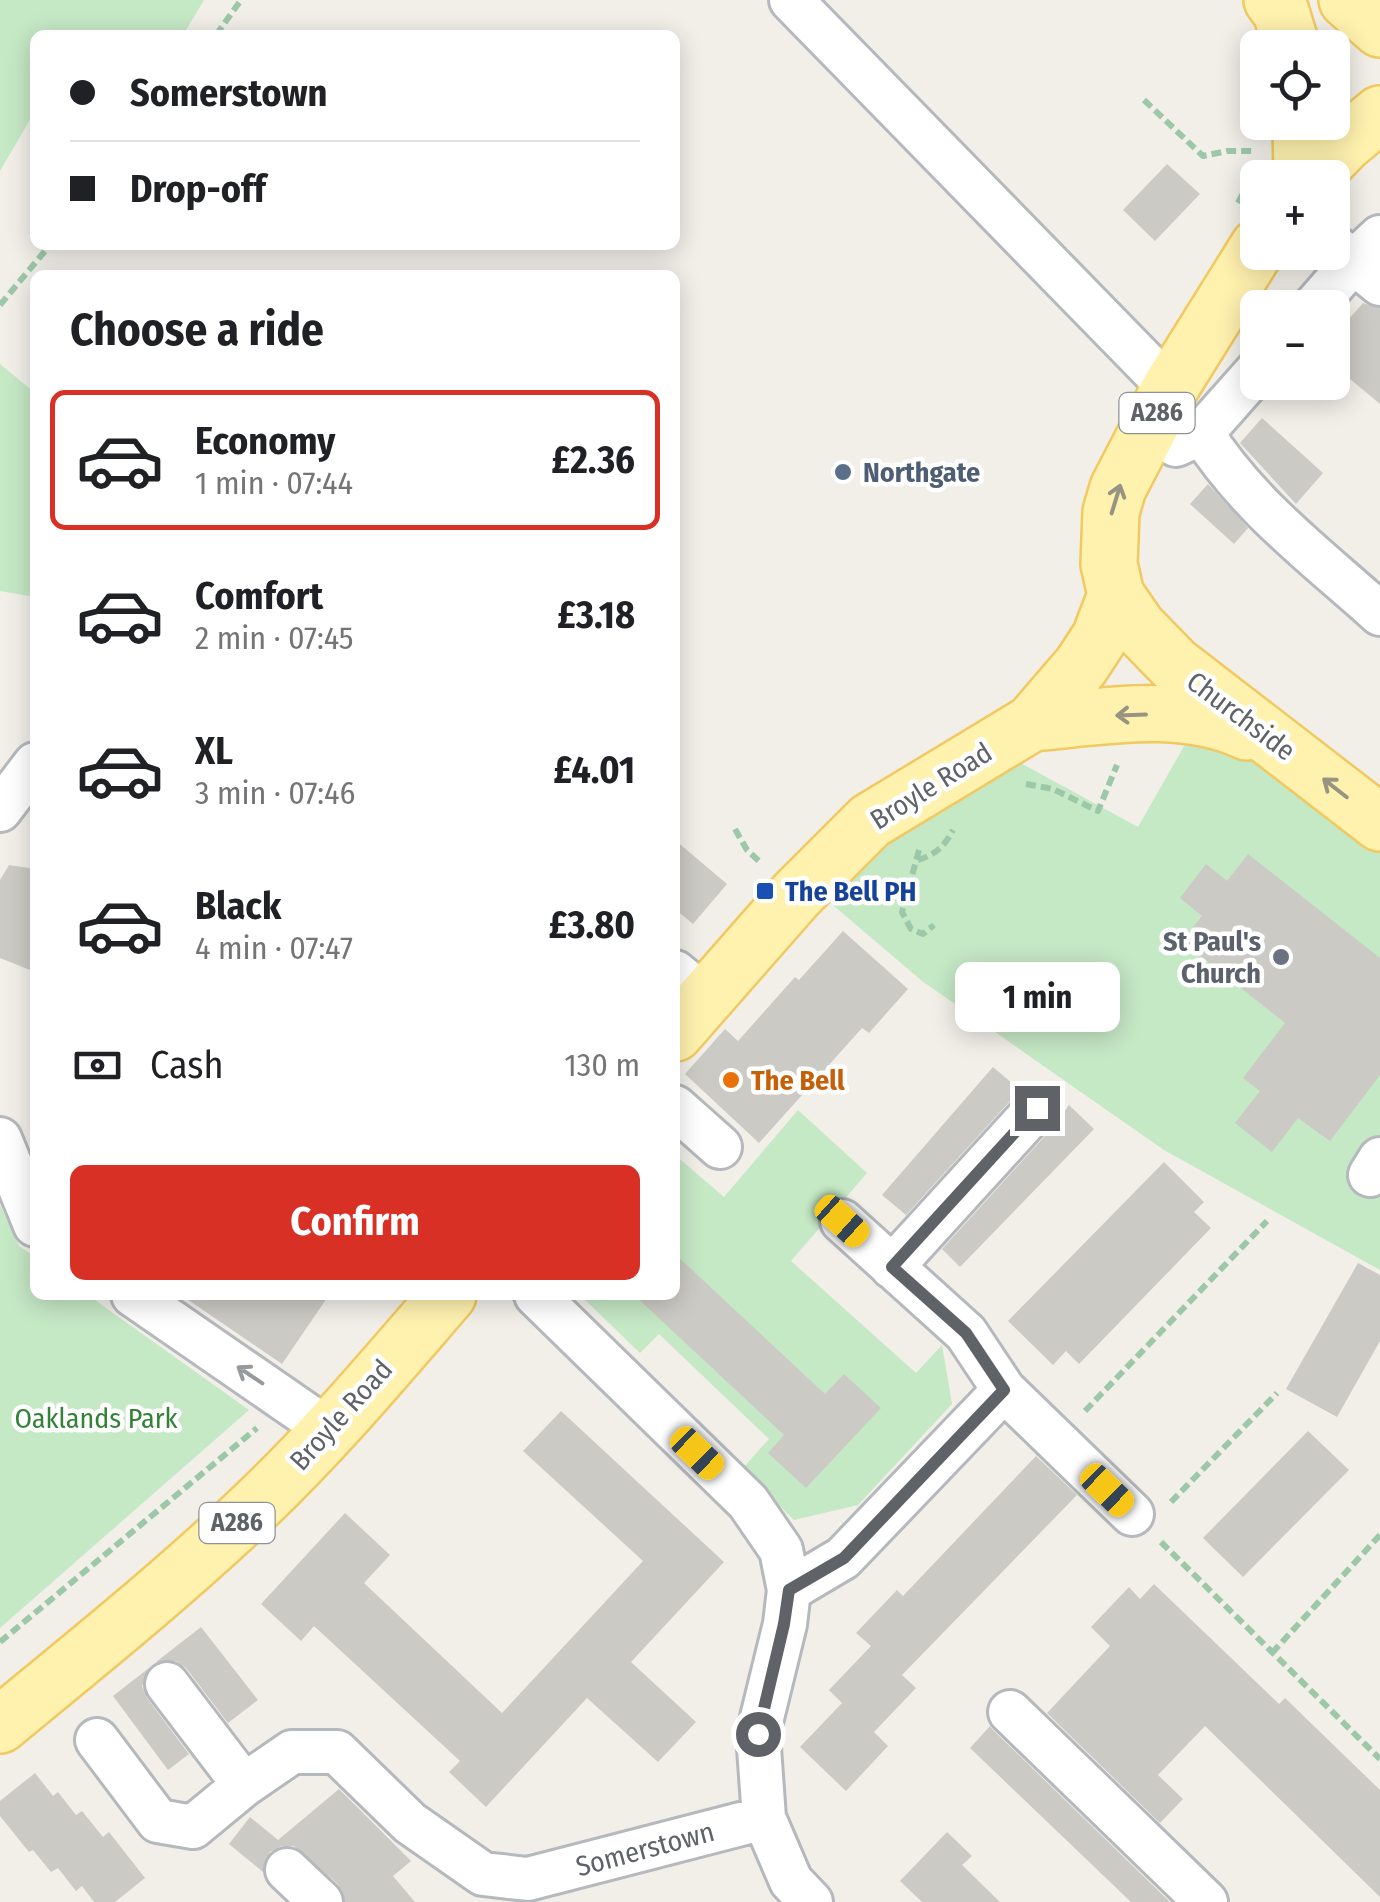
<!DOCTYPE html>
<meta charset="utf-8">
<style>
body{margin:0;font-family:"Fira Sans Condensed",sans-serif;background:#f6f6f6;color:#202124;height:100vh;display:flex;flex-direction:column;font-size:38px;white-space:nowrap}
*{box-sizing:border-box;margin:0}
p{font-size:32px;color:#757577}
.icon{flex:none;width:55px;height:55px;fill:none;stroke:currentColor;stroke-width:2;stroke-linecap:round;stroke-linejoin:round}
.map{position:relative;flex:1;overflow:hidden}
.details{position:absolute;left:30px;top:270px;width:650px;height:1030px;display:flex;flex-direction:column;background:#fff;border-radius:15px;box-shadow:0 5px 25px #0003}
.details>*{flex:none}
.guide{position:absolute;left:30px;top:30px;width:650px;height:220px;border-radius:15px;box-shadow:0 5px 25px #0003;display:grid;align-content:center;height:220px;padding:0 40px;background:#fff}
.tools{position:absolute;left:1240px;top:30px;display:grid;gap:20px}
.tools a{display:grid;place-items:center;width:110px;height:110px;border-radius:15px;background:#fff;box-shadow:0 5px 25px #0003;font-size:50px}
.end{position:absolute;width:45px;height:45px;margin:-22px;border:12px solid #5f6368;background:#fff;box-shadow:0 0 0 5px #fff}
.from{border-radius:50%}
.bubble{position:absolute;height:70px;border-radius:15px;background:#fff;box-shadow:0 5px 25px #0003;font-size:32px;font-weight:700;line-height:70px;text-align:center}
.car{position:absolute;width:30px;height:60px;margin:-30px -15px;border-radius:12px;box-shadow:0 0 8px 2px #0007;background:linear-gradient(#f5c518 24%,#345 0 40%,#f5c518 0 76%,#345 0 86%,#f5c518 0)}
.guide b{display:flex;align-items:center;gap:35px;height:95px;font-size:38px}
.guide b+b{border-top:2px solid #e0e0e0}
.guide i{width:25px;height:25px;background:#202124}
ul{padding:0;list-style:none}
li{display:flex;align-items:center;gap:30px;height:140px;margin:0 20px 15px;padding:0 20px;border:5px solid transparent;border-radius:15px}
li div{flex:1}
li b{display:block;font-size:38px}
li em{font-style:normal;font-weight:700}
li.active{border-color:#d93025}
li>.icon{width:90px;height:90px;stroke-width:1.5}
h2{padding:0 40px;font-size:45px;line-height:120px}
.pay{display:flex;align-items:center;gap:25px;height:110px;padding:0 40px;font-size:38px}
.pay p{margin-inline-start:auto}
.action{display:flex;gap:20px;margin-top:auto;padding:20px 40px}
.action a{flex:1;height:115px;border-radius:15px;background:#d93025;color:#fff;font-size:40px;font-weight:700;line-height:115px;text-align:center}
.map>svg:first-child{display:block}
.green{fill:#c5e8c5}
.building{fill:#cccac5}
.lines{fill:none;stroke-linecap:round;stroke-linejoin:round}
.minor-casing{stroke:#b5b8bc;stroke-width:48}
.major-casing{stroke:#f2c960;stroke-width:60}
.path{stroke:#9cc7a9;stroke-width:6;stroke-dasharray:10 5;stroke-linecap:butt}
.minor{stroke:#fff;stroke-width:42}
.major{stroke:#fff2af;stroke-width:55}
.oneway{stroke:#979581}
.oneway2{stroke:#979a9d}
.route{stroke:#5f6368;stroke-width:12}
.service-dot{fill:#5c6f8a;stroke:#fff;stroke-width:4}
.transit-dot{fill:#1a4fb4;stroke:#fff;stroke-width:4}
.worship-dot{fill:#6b7280;stroke:#fff;stroke-width:4}
.food-dot{fill:#e8710a;stroke:#fff;stroke-width:4}
.labels{text-anchor:middle;dominant-baseline:central;stroke-width:9;stroke-linejoin:round;paint-order:stroke}
.shield{fill:#fff;stroke:#8f9295;stroke-width:2.5}
.shield-label{font-size:25px;font-weight:bold;fill:#5f6368}
.service-label{font-size:28px;font-weight:bold;fill:#4e5e75;stroke:#fff;text-anchor:start}
.street-label{font-size:28px;fill:#5f6368;stroke:#fff}
.transit-label{font-size:28px;font-weight:bold;fill:#164399;stroke:#fff;text-anchor:start}
.worship-label{font-size:28px;font-weight:bold;fill:#5b616d;stroke:#fff;text-anchor:end}
.food-label{font-size:28px;font-weight:bold;fill:#c56008;stroke:#fff;text-anchor:start}
.park-label{font-size:28px;fill:#348238;stroke:#fff}
</style>
<div class="map">
<svg width="1380" height="1902" viewBox="0 0 1380 1902">
<rect width="100%" height="100%" fill="#f1efe8"/>
<path class="green" d="M0 0H204L183 35H90L82 30 79 35H35V111L0 171Z
M0 364 35 393V597L0 591Z
M1195 727 1232 739 1380 840V1270L1164 1150 922 981 827 900 884 831 1015 760 1138 827Z
M798 1110 867 1173 791 1261 916 1373 942 1345 952 1404 858 1505 794 1520 742 1469 769 1439 659 1334 640 1353 580 1295H675V1155L724 1197Z
M0 1205 19 1246 35 1257V1295H88L249 1410 0 1628Z"/>
<path class="building" d="M1167 164 1200 194 1155 241 1123 210Z
M1363 303 1380 308V404L1332 364V338Z
M1262 418 1323 473 1296 504 1240 443Z
M1208 484 1248 528 1234 544 1190 504Z
M675 840 727 884 693 924 675 909Z
M1248 854 1380 958V1075L1330 1141 1298 1118 1272 1152 1235 1123 1260 1091 1243 1078 1285 1023 1182 941 1202 916 1180 898 1206 864 1227 881Z
M9 865 35 869V972L0 958V880Z
M843 931 908 989 869 1033 862 1028 759 1143 685 1074 725 1029 738 1041 795 977 799 980Z
M993 1067 1020 1090 906 1215 882 1195Z
M1069 1105 1094 1129 960 1267 942 1249 1055 1125Z
M1164 1162 1204 1202 1194 1212 1211 1228 1079 1364 1066 1351 1053 1365 1008 1321Z
M675 1254 825 1394 844 1374 881 1408 806 1488 768 1453 784 1435 634 1295H675Z
M1358 1263 1380 1275V1341L1337 1417 1286 1389Z
M181 1295H329L282 1364Z
M561 1411 724 1562 631 1662 696 1722 658 1762 587 1698 486 1807 449 1772 460 1761 314 1626 301 1641 261 1604 345 1513 390 1555 364 1583 502 1713 643 1561 523 1451Z
M1308 1431 1349 1470 1243 1577 1203 1538Z
M1036 1456 1077 1495 902 1675 916 1688 874 1732 888 1746 846 1791 800 1747 842 1703 829 1690 871 1646 856 1633 897 1590 903 1596Z
M1154 1584 1279 1704 1285 1698 1380 1790V1897L1205 1726 1158 1775 1183 1799 1160 1823 1047 1713 1110 1646 1091 1627 1129 1587 1140 1599Z
M201 1627 258 1700 228 1723 186 1668 176 1661 156 1662Z
M149 1668 142 1686 147 1698 189 1754 168 1770 113 1696Z
M990 1726 993 1730 1170 1902H1131L970 1748Z
M35 1773 53 1796 58 1792 76 1815 82 1811 103 1837 109 1832 145 1878 115 1902H94L82 1886 76 1891 58 1868 51 1872 33 1850 29 1852 0 1816V1801Z
M339 1789 411 1861 393 1876 415 1902H345L338 1884 294 1846H281L270 1852 263 1872 229 1844 250 1817 278 1840Z
M947 1832 972 1856 962 1865 1000 1902H922L900 1881Z"/>
<g class="lines">
<defs>
<path id="minor" d="M791 0 1170 388
M1380 237 1353 262 1380 284
M1313 308 1353 262 1332 244
M1202 433C1248 506 1317 557 1380 614
M1176 445 1202 433 1258 370
M0 810 35 764
M675 972 705 997
M675 1107 720 1147
M0 1139 35 1225
M1370 1175 1380 1159
M842 1221 966 1333 1004 1390 1132 1514
M892 1267 1037 1108
M133 1295 330 1431
M536 1295 748 1502 781 1550 789 1590 785 1624 758 1734 764 1818 791 1881 811 1902
M789 1590 843 1558 1004 1390
M167 1684 244 1785
M1010 1712 1206 1902
M97 1740 158 1821 193 1827 244 1785 292 1752H337L410 1823 483 1874 528 1879 764 1818
M287 1870 321 1902"/>
<path id="major" d="M1272 0 1281 12 1292 48
M1347 0 1380 29
M1301 122 1302 178
M1311 178 1344 144 1380 114
M1258 247 1170 388 1118 488 1111 512 1109 564 1116 595 1138 627 1174 664 1380 823
M1032 723C1103 717 1180 701 1247 732
M675 1033 797 894 870 821 1032 723 1081 666 1100 637 1116 595
M0 1725C85 1655 171 1586 251 1510 322 1443 384 1369 448 1295"/>
</defs>
<use href="#minor" class="minor-casing"/>
<use href="#major" class="major-casing"/>
<path class="path" d="M216 35 241 0
M1250 74 1255 101
M1144 100 1203 156 1227 151H1255
M1238 203 1251 178
M0 305 50 245
M1026 784 1053 789 1098 811 1117 765
M735 829 747 850 761 863
M919 850 902 912 911 929 923 934 934 925
M918 860C936 854 944 847 953 830
M1085 1411 1267 1221
M1171 1502 1277 1393
M1161 1542 1380 1759
M0 1642 257 1428
M1272 1653 1380 1535"/>
<use href="#minor" class="minor"/>
<use href="#major" class="major"/>
</g>
<defs><path id="oneway-shaft" d="M-6 0H5M1.5-3L5.5 0L1.5 3" fill="none" stroke-width="1.6" stroke-linecap="round" stroke-linejoin="round" transform="scale(2.5)"/></defs>
<g class="oneway">
<use href="#oneway-shaft" transform="translate(1116 499) rotate(-73)"/>
<use href="#oneway-shaft" transform="translate(1131 715) rotate(178)"/>
<use href="#oneway-shaft" transform="translate(1335 788) rotate(-142)"/>
</g>
<use class="oneway2" href="#oneway-shaft" transform="translate(250 1375) rotate(-146)"/>
<g class="lines">
<path class="route" d="M758 1734 784 1624 789 1590 844 1558 1004 1390 966 1333 892 1267 1037 1108"/>
</g>
<circle class="service-dot" cx="843" cy="472" r="10"/>
<rect class="transit-dot" x="755" y="881" width="20" height="20" rx="5"/>
<circle class="worship-dot" cx="1281" cy="957" r="10"/>
<circle class="food-dot" cx="731" cy="1080" r="10"/>
<g class="labels">
<g class="shield">
<rect x="1119.5" y="393" width="75" height="40" rx="8"/>
<rect x="199.5" y="1503" width="75" height="40" rx="8"/>
</g>
<g class="shield-label">
<text x="1157" y="413">A286</text>
<text x="237" y="1523">A286</text>
</g>
<g class="service-label">
<text x="863" y="472">Northgate</text>
</g>
<g class="street-label">
<text transform="translate(1241 716) rotate(37)">Churchside</text>
<text transform="translate(931 786) rotate(-32)">Broyle Road</text>
<text transform="translate(341 1415) rotate(-48)">Broyle Road</text>
<text transform="translate(645 1849) rotate(-15)">Somerstown</text>
</g>
<g class="transit-label">
<text x="785" y="891">The Bell PH</text>
</g>
<g class="worship-label">
<text x="1261" y="941">St Paul's<tspan x="1261" dy="32">Church</tspan></text>
</g>
<g class="food-label">
<text x="751" y="1080">The Bell</text>
</g>
<g class="park-label">
<text x="96" y="1418">Oaklands Park</text>
</g>
</g>
</svg>
<div class="tools">
<a><svg class="icon" aria-label="locate" viewBox="0 0 24 24"><circle cx="12" cy="12" r="6"/><path d="M12 2v4M12 18v4M2 12h4M18 12h4"/></svg></a>
<a>+</a>
<a>−</a>
</div>
<i class="end from" style="left:758px;top:1734px"></i>
<i class="end" style="left:1037px;top:1108px"></i>
<div class="bubble" style="left:955px;top:962px;width:165px">1 min</div>
<i class="car" style="left:842px;top:1221px;rotate:132deg"></i>
<i class="car" style="left:697px;top:1453px;rotate:134deg"></i>
<i class="car" style="left:1107px;top:1490px;rotate:134deg"></i>
<div class="guide">
<b><i class="from"></i>Somerstown</b>
<b><i></i>Drop-off</b>
</div>
<section class="details">
<h2>Choose a ride</h2>
<ul>
<li class="active"><svg class="icon" aria-label="car" viewBox="0 0 24 24"><path d="M5 17H2v-5l4-1 3-4h7l3 4 3 1v5h-3M9 17h6M6 11h13"/><circle cx="7" cy="17" r="2"/><circle cx="17" cy="17" r="2"/></svg><div><b>Economy</b><p>1 min · 07:44</p></div><em>£2.36</em></li>
<li><svg class="icon" aria-label="car" viewBox="0 0 24 24"><path d="M5 17H2v-5l4-1 3-4h7l3 4 3 1v5h-3M9 17h6M6 11h13"/><circle cx="7" cy="17" r="2"/><circle cx="17" cy="17" r="2"/></svg><div><b>Comfort</b><p>2 min · 07:45</p></div><em>£3.18</em></li>
<li><svg class="icon" aria-label="car" viewBox="0 0 24 24"><path d="M5 17H2v-5l4-1 3-4h7l3 4 3 1v5h-3M9 17h6M6 11h13"/><circle cx="7" cy="17" r="2"/><circle cx="17" cy="17" r="2"/></svg><div><b>XL</b><p>3 min · 07:46</p></div><em>£4.01</em></li>
<li><svg class="icon" aria-label="car" viewBox="0 0 24 24"><path d="M5 17H2v-5l4-1 3-4h7l3 4 3 1v5h-3M9 17h6M6 11h13"/><circle cx="7" cy="17" r="2"/><circle cx="17" cy="17" r="2"/></svg><div><b>Black</b><p>4 min · 07:47</p></div><em>£3.80</em></li>
</ul>
<div class="pay"><svg class="icon" aria-label="cash" viewBox="0 0 24 24"><path d="M3 7h18v10H3z"/><circle cx="12" cy="12" r="2"/></svg>Cash<p>130 m</p></div>
<div class="action"><a>Confirm</a></div>
</section>
</div>
